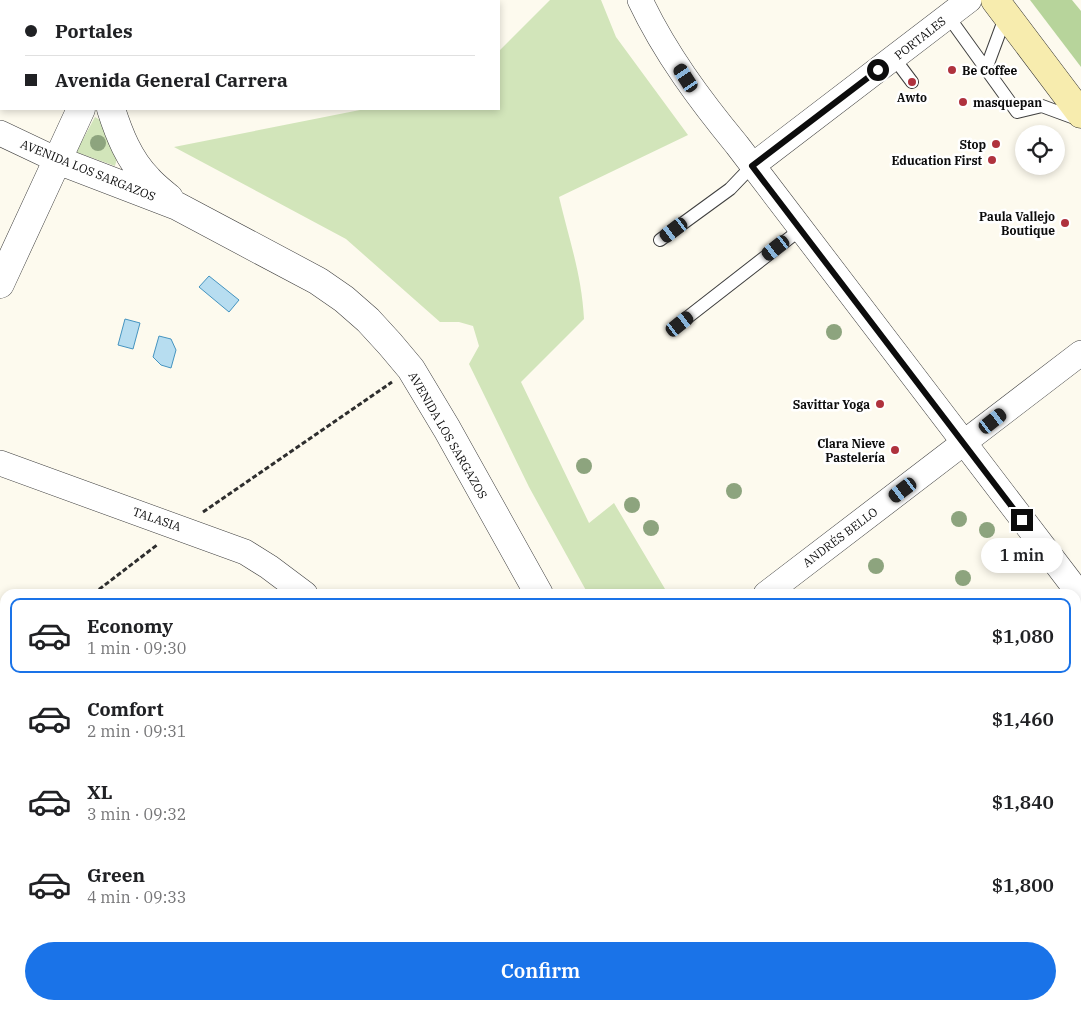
<!DOCTYPE html>
<meta charset="utf-8">
<style>
body{margin:0;font-family:"IBM Plex Serif",serif;background:#f6f6f6;color:#202124;height:100vh;display:flex;flex-direction:column;font-size:19px;white-space:nowrap}
*{box-sizing:border-box;margin:0}
p{font-size:16px;color:#757577}
.icon{flex:none;width:28px;height:28px;fill:none;stroke:currentColor;stroke-width:2;stroke-linecap:round;stroke-linejoin:round}
.map{position:relative;flex:1;overflow:hidden}
.drawer{position:absolute;left:0px;top:589px;width:1081px;height:421px;display:flex;flex-direction:column;background:#fff;border-radius:15px 15px 0 0;box-shadow:0 2px 8px #0003}
.drawer>*{flex:none}
.guide{position:absolute;left:0px;top:0px;width:500px;height:110px;box-shadow:0 2px 8px #0003;display:grid;align-content:center;height:110px;padding:0 25px;background:#fff}
.fabs{position:absolute;left:1015px;top:125px;display:grid;gap:10px}
.fabs a{display:grid;place-items:center;width:50px;height:50px;border-radius:50%;background:#fff;box-shadow:0 2px 8px #0003;font-size:25px}
.end{position:absolute;width:22px;height:22px;margin:-11px;border:6px solid #0c0c0c;background:#fff;box-shadow:0 0 0 2px #fff}
.from{border-radius:50%}
.bubble{position:absolute;height:35px;border-radius:18px;background:#fff;box-shadow:0 2px 8px #0003;font-size:16px;font-weight:600;line-height:35px;text-align:center}
.car{position:absolute;width:15px;height:30px;margin:-15px -8px;border-radius:6px;box-shadow:0 0 4px 1px #0007;background:linear-gradient(#222 24%,#8ab4d8 0 40%,#222 0 76%,#8ab4d8 0 86%,#222 0)}
.guide b{display:flex;align-items:center;gap:18px;height:48px;font-size:19px}
.guide b+b{border-top:1px solid #e0e0e0}
.guide i{width:12px;height:12px;background:#202124}
ul{padding:9px 0 0;list-style:none}
li{display:flex;align-items:center;gap:15px;height:75px;margin:0 10px 8px;padding:0 15px;border:2px solid transparent;border-radius:10px}
li div{flex:1}
li b{display:block;font-size:19px}
li em{font-style:normal;font-weight:600}
li.active{border-color:#1a73e8}
li>.icon{width:45px;height:45px;stroke-width:1.5}
.cta{display:flex;gap:10px;margin-top:auto;padding:10px 25px}
.cta a{flex:1;height:58px;border-radius:30px;background:#1a73e8;color:#fff;font-size:20px;font-weight:600;line-height:58px;text-align:center}
.map>svg:first-child{display:block}
.green{fill:#d2e5ba}
.forest{fill:#b7d49b}
.water{fill:#b7ddf0;stroke:#4594c0}
.lines{fill:none;stroke-linecap:round;stroke-linejoin:round}
.service-casing{stroke:#3f3f3f;stroke-width:14}
.minor-casing{stroke:#3f3f3f;stroke-width:26}
.tertiary-casing{stroke:#3f3f3f;stroke-width:29}
.secondary-casing{stroke:#2e2e2e;stroke-width:29}
.path{stroke:#2e2e2e;stroke-width:3;stroke-dasharray:5 2.5;stroke-linecap:butt}
.service{stroke:#fff;stroke-width:12}
.minor{stroke:#fff;stroke-width:25}
.tertiary{stroke:#fff;stroke-width:28}
.secondary{stroke:#f7ecae;stroke-width:28}
.tree{fill:#8da47e}
.route{stroke:#0c0c0c;stroke-width:6}
.poi-dot{fill:#af323d;stroke:#fff;stroke-width:2}
.labels{text-anchor:middle;dominant-baseline:central;stroke-width:5;stroke-linejoin:round;paint-order:stroke}
.street-label{font-size:12px;fill:#0c0c0c;stroke:#fff}
.poi-label{font-size:12px;font-weight:bold;fill:#0c0c0c;stroke:#fff;text-anchor:end}
</style>
<div class="map">
<svg width="1081" height="1009" viewBox="0 0 1081 1009">
<rect width="100%" height="100%" fill="#fdfaee"/>
<path class="green" d="M550 0H601L616 37 688 135 559 197C569 239 582 276 584 319L521 382 589 523 614 503 668 594H588L529 487 469 364 479 346 473 326 459 322H440L346 239 174 147 365 109H499V51Z
M95 117 105 123 119 151 115 166 76 152Z
M852 1005H918L920 1009H856Z"/>
<path class="forest" d="M1030 0H1072L1081 11V67Z"/>
<path class="water" d="M209 276 239 300 229 312 199 287Z
M125 319 140 323 133 349 118 345Z
M159 336 171 339 176 350 171 368 161 365 153 357Z"/>
<g class="lines">
<defs>
<path id="service" d="M948 16 1017 112 1042 106 1080 120
M894 58 912 82
M0 63V66
M986 69 1006 15
M660 240 730 189 752 166
M679 324 801 229
M504 1005 507 1008"/>
<path id="minor" d="M640 0C665 53 700 100 737 145L1081 596
M0 133 57 160
M752 166 969 0
M0 463 245 552 269 567 305 594
M766 594 1081 353
M0 677 5 678
M1076 795 1081 791
M0 900 5 902
M570 1005 574 1009"/>
<path id="tertiary" d="M131 1 132 0
M111 109C119 134 129 160 148 179 154 186 162 192 169 198
M57 160 177 206 318 281 344 299 368 320 390 344 411 369 447 429 539 594
M0 284 81 109
M0 704 5 716
M116 1005 117 1009
M808 1005 812 1009"/>
<path id="secondary" d="M995 0 1081 114"/>
</defs>
<use href="#service" class="service-casing"/>
<use href="#minor" class="minor-casing"/>
<use href="#tertiary" class="tertiary-casing"/>
<use href="#secondary" class="secondary-casing"/>
<path class="path" d="M203 512 392 382
M93 594 157 545
M41 1009 47 1005"/>
<use href="#service" class="service"/>
<use href="#minor" class="minor"/>
<use href="#tertiary" class="tertiary"/>
<use href="#secondary" class="secondary"/>
</g>
<g class="tree">
<circle cx="98" cy="143" r="8"/>
<circle cx="834" cy="332" r="8"/>
<circle cx="584" cy="466" r="8"/>
<circle cx="734" cy="491" r="8"/>
<circle cx="632" cy="505" r="8"/>
<circle cx="959" cy="519" r="8"/>
<circle cx="651" cy="528" r="8"/>
<circle cx="987" cy="530" r="8"/>
<circle cx="876" cy="566" r="8"/>
<circle cx="963" cy="578" r="8"/>
</g>
<g class="lines">
<path class="route" d="M878 70 752 166 1022 520"/>
</g>
<g class="poi-dot">
<circle cx="952" cy="70" r="5"/>
<circle cx="912" cy="82" r="5"/>
<circle cx="963" cy="102" r="5"/>
<circle cx="996" cy="144" r="5"/>
<circle cx="992" cy="160" r="5"/>
<circle cx="1065" cy="223" r="5"/>
<circle cx="880" cy="404" r="5"/>
<circle cx="895" cy="450" r="5"/>
</g>
<g class="labels">
<g class="street-label">
<text transform="translate(920 38) rotate(-38)">PORTALES</text>
<text transform="translate(88 170) rotate(22)">AVENIDA LOS SARGAZOS</text>
<text transform="translate(448 435) rotate(60)">AVENIDA LOS SARGAZOS</text>
<text transform="translate(157 519) rotate(19)">TALASIA</text>
<text transform="translate(840 537) rotate(-37)">ANDRÉS BELLO</text>
</g>
<g class="poi-label">
<text x="962" y="70" text-anchor="start">Be Coffee</text>
<text x="912" y="97" text-anchor="middle">Awto</text>
<text x="973" y="102" text-anchor="start">masquepan</text>
<text x="986" y="144">Stop</text>
<text x="982" y="160">Education First</text>
<text x="1055" y="216">Paula Vallejo<tspan x="1055" dy="14">Boutique</tspan></text>
<text x="870" y="404">Savittar Yoga</text>
<text x="885" y="443">Clara Nieve<tspan x="885" dy="14">Pastelería</tspan></text>
</g>
</g>
</svg>
<div class="fabs">
<a><svg class="icon" aria-label="locate" viewBox="0 0 24 24"><circle cx="12" cy="12" r="6"/><path d="M12 2v4M12 18v4M2 12h4M18 12h4"/></svg></a>
</div>
<i class="end from" style="left:878px;top:70px"></i>
<i class="end" style="left:1022px;top:520px"></i>
<div class="bubble" style="left:981px;top:538px;width:82px">1 min</div>
<i class="car" style="left:686px;top:78px;rotate:327deg"></i>
<i class="car" style="left:674px;top:230px;rotate:233deg"></i>
<i class="car" style="left:776px;top:248px;rotate:232deg"></i>
<i class="car" style="left:680px;top:324px;rotate:52deg"></i>
<i class="car" style="left:993px;top:421px;rotate:52deg"></i>
<i class="car" style="left:903px;top:490px;rotate:233deg"></i>
<div class="guide">
<b><i class="from"></i>Portales</b>
<b><i></i>Avenida General Carrera</b>
</div>
<section class="drawer">
<ul>
<li class="active"><svg class="icon" aria-label="car" viewBox="0 0 24 24"><path d="M5 17H2v-5l4-1 3-4h7l3 4 3 1v5h-3M9 17h6M6 11h13"/><circle cx="7" cy="17" r="2"/><circle cx="17" cy="17" r="2"/></svg><div><b>Economy</b><p>1 min · 09:30</p></div><em>$1,080</em></li>
<li><svg class="icon" aria-label="car" viewBox="0 0 24 24"><path d="M5 17H2v-5l4-1 3-4h7l3 4 3 1v5h-3M9 17h6M6 11h13"/><circle cx="7" cy="17" r="2"/><circle cx="17" cy="17" r="2"/></svg><div><b>Comfort</b><p>2 min · 09:31</p></div><em>$1,460</em></li>
<li><svg class="icon" aria-label="car" viewBox="0 0 24 24"><path d="M5 17H2v-5l4-1 3-4h7l3 4 3 1v5h-3M9 17h6M6 11h13"/><circle cx="7" cy="17" r="2"/><circle cx="17" cy="17" r="2"/></svg><div><b>XL</b><p>3 min · 09:32</p></div><em>$1,840</em></li>
<li><svg class="icon" aria-label="car" viewBox="0 0 24 24"><path d="M5 17H2v-5l4-1 3-4h7l3 4 3 1v5h-3M9 17h6M6 11h13"/><circle cx="7" cy="17" r="2"/><circle cx="17" cy="17" r="2"/></svg><div><b>Green</b><p>4 min · 09:33</p></div><em>$1,800</em></li>
</ul>
<div class="cta"><a>Confirm</a></div>
</section>
</div>
